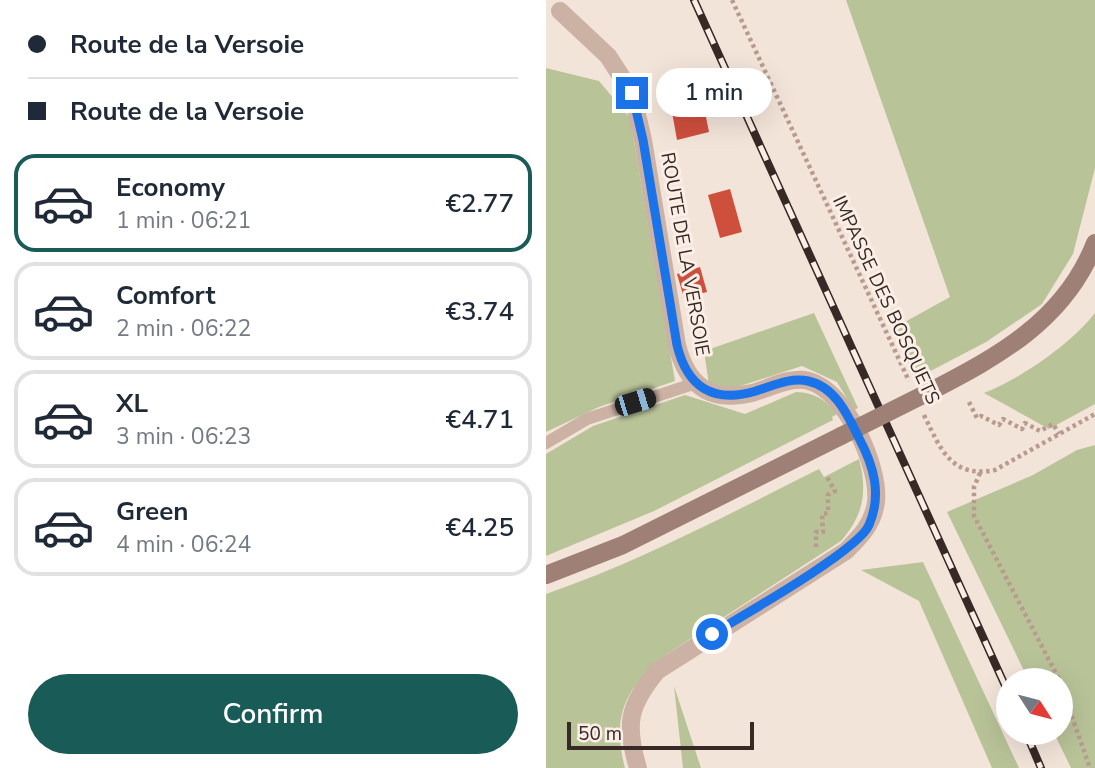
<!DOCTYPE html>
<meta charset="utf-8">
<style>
body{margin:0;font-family:"Nunito Sans",sans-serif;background:#f6f6f7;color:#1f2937;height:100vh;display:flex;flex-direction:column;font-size:26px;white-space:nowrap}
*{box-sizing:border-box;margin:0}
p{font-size:23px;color:#747a83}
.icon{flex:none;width:38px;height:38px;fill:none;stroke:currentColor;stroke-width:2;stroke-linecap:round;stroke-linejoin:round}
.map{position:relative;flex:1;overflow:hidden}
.sheet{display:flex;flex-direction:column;background:#fff;width:546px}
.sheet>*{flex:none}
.guide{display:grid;align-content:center;height:154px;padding:0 28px;background:#fff}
.needle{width:46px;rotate:126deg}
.tools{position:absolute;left:450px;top:668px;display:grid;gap:14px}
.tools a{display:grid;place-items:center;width:77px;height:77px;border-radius:50%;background:#fff;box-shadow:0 7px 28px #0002;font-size:35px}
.scale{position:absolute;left:21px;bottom:18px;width:187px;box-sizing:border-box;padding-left:7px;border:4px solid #372a26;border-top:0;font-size:19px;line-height:24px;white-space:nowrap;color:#372a26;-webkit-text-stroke:5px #faeee6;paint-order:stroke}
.end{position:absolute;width:32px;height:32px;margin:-16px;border:9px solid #1a73e8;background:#fff;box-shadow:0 0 0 4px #fff}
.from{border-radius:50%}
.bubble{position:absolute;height:49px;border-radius:24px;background:#fff;box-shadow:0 7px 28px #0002;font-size:23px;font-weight:600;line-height:49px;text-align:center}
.car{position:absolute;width:21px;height:42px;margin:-21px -10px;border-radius:9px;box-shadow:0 0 5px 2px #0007;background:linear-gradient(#222 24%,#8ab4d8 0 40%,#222 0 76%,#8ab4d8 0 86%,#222 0)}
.guide b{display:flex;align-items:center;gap:24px;height:66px;font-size:26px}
.guide b+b{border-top:2px solid #e0e1e3}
.guide i{width:18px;height:18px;background:#1f2937}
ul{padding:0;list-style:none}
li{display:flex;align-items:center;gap:21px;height:98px;margin:0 14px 10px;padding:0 14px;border:4px solid #e0e1e3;border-radius:21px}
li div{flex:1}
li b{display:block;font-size:26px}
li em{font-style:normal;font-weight:600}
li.on{border-color:#195b57}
li>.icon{width:63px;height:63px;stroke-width:1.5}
.action{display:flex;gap:14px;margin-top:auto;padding:14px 28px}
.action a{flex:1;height:80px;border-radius:42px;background:#195b57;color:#fff;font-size:28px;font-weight:600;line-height:80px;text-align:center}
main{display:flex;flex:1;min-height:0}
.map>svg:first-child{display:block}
.green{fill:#b9c398}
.building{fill:#ce4f3c}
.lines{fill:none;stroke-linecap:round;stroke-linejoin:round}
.path{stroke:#b89b8e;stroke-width:4.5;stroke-dasharray:3.5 3.5;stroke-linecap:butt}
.service{stroke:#ccb2a4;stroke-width:12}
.minor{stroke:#ccb2a4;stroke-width:18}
.secondary{stroke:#9f8076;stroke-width:18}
.rail-casing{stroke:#372a26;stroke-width:8}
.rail{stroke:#faeee6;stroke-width:5;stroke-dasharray:16;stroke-linecap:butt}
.secondary-bridge{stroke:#9f8076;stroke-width:18}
.route{stroke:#1a73e8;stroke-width:9}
.labels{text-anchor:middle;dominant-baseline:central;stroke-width:6;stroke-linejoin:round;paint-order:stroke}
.street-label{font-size:19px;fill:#372a26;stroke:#faeee6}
</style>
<main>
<section class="sheet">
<div class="guide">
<b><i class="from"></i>Route de la Versoie</b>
<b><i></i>Route de la Versoie</b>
</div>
<ul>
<li class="on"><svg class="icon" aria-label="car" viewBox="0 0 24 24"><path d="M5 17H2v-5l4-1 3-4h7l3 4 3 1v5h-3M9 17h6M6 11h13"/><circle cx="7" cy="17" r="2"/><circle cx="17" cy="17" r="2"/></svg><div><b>Economy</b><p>1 min · 06:21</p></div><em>€2.77</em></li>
<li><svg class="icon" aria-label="car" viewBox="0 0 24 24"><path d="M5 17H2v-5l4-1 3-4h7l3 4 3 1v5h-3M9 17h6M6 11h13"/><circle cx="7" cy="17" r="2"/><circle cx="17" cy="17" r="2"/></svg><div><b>Comfort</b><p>2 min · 06:22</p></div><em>€3.74</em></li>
<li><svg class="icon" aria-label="car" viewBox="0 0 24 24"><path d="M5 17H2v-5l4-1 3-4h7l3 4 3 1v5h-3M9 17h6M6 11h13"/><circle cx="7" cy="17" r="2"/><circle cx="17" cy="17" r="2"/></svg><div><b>XL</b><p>3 min · 06:23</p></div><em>€4.71</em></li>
<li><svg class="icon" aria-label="car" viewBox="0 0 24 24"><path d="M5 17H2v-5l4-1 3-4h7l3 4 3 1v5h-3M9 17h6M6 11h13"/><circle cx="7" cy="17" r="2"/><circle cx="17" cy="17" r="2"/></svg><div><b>Green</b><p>4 min · 06:24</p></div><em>€4.25</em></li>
</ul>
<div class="action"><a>Confirm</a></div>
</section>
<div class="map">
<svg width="549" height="768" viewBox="0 0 549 768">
<rect width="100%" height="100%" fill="#f3e4d9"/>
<path class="green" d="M300 0H549V168L527 254 496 304 440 342 375 376 373 373 367 376 348 328 404 297Z
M0 68 53 81 84 118 129 381 53 407 0 432Z
M268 313 312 408 308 410 291 382 256 366 182 390 163 385 158 351Z
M549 313V404L503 429 438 393C473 380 526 343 549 313Z
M250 392C269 393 279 399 291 414L286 417 287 420 108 511 0 556V454L47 426 139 395 199 414Z
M549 445V768H525L508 733H514V681H483L401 512 487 475 531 450Z
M313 459C322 492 317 516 295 541L121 654C80 687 65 715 79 768H0V594C95 561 183 514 273 469L278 477Z
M377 562 473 768H446L373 601 315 570Z
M128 686 155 768H137Z"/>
<path class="building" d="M157 102 163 132 131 140 126 112 133 106Z
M184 189 196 232 174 238 162 195Z
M154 267 161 292 138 298 131 274Z"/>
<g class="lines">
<path class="path" d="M186 0 363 381
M423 402 431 418 435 416 453 425 457 419 476 429 479 423 494 431 507 424 513 434
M378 415C394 448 405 479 449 470L549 414
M434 473 428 487V516L514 681
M270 547V532H277L276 514 282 513V495L289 491 280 475
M514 683 544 768"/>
<path class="service" d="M0 443 41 419 150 383"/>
<path class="minor" d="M14 11 62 56 86 93 97 140 131 345C141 385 164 403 206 393 224 388 244 376 263 381 300 391 334 467 330 502 327 524 315 536 300 551L111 671C82 706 79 725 92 768"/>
<path class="secondary" d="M383 392C453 356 519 320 549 243
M0 575 77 545 295 436"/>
<defs>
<path id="rail" d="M148 0 462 692
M480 733 495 768"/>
</defs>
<use href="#rail" class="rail-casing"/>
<use href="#rail" class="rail"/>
<path class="secondary-bridge" d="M295 436 383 392"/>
</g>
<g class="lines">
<path class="route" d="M86 93 97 140 131 345C141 387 167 404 210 391 226 386 245 377 262 381 290 387 302 416 313 438 328 466 336 495 323 525 313 550 196 616 166 634"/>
</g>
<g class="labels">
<g class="street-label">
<text transform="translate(139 254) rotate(80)">ROUTE DE LA VERSOIE</text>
<text transform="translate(340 300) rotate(65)">IMPASSE DES BOSQUETS</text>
</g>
</g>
</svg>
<div class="tools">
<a><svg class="needle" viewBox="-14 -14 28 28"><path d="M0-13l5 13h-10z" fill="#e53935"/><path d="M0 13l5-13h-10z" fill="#747a83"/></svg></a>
</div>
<div class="scale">50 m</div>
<i class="end from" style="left:166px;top:634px"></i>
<i class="end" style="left:86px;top:93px"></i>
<div class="bubble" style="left:110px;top:68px;width:116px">1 min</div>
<i class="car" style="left:89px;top:402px;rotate:73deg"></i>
</div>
</main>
